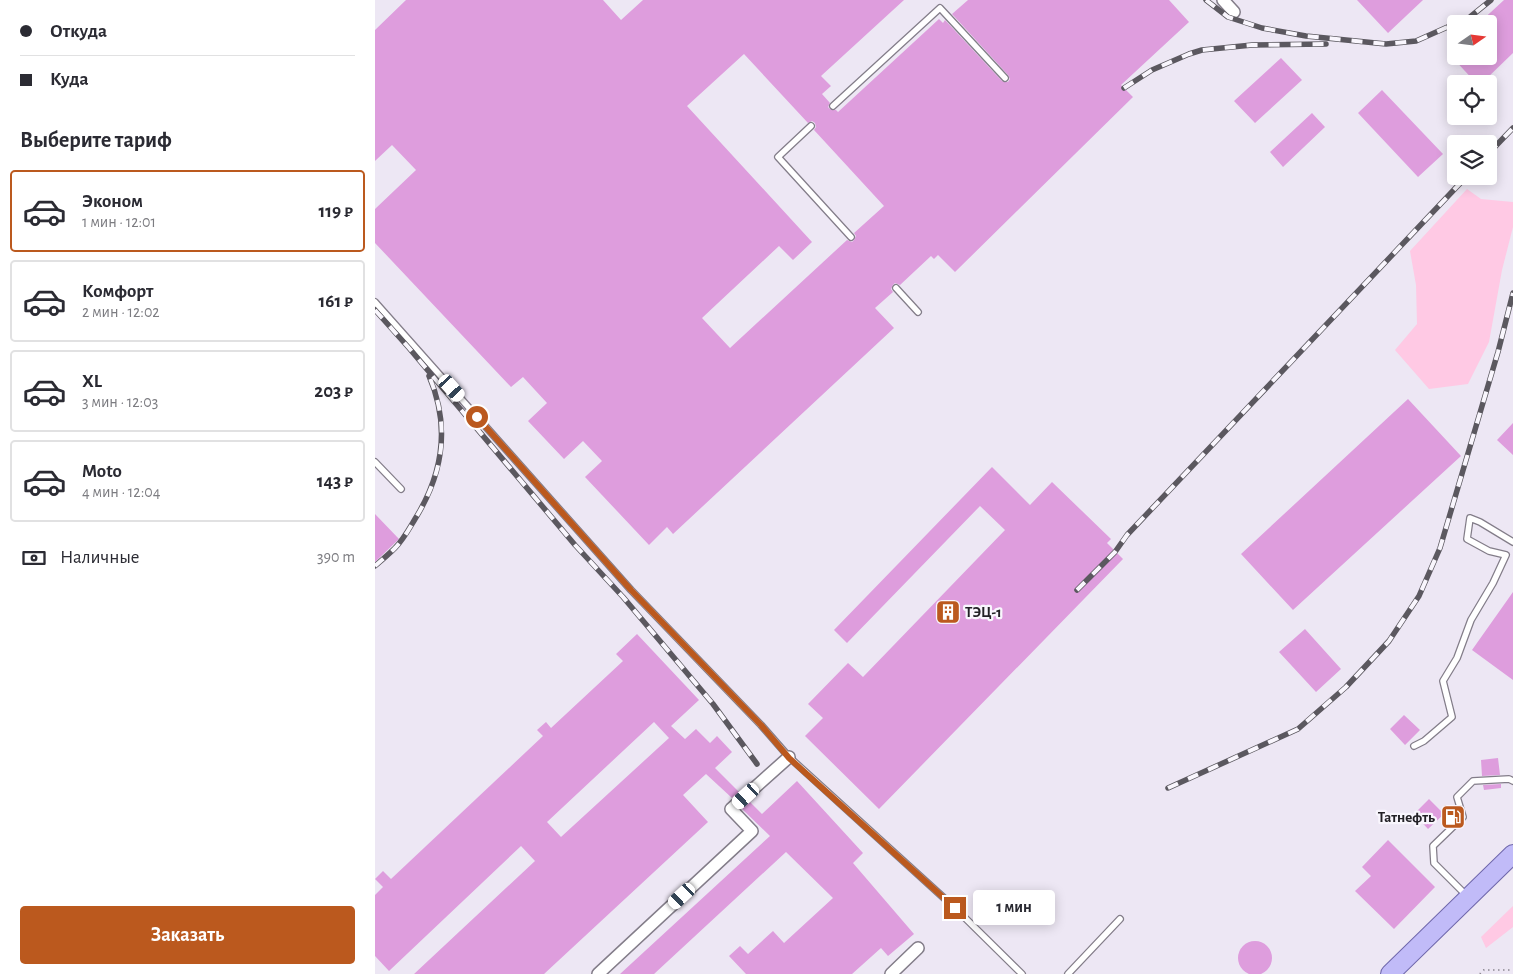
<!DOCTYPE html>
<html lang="ru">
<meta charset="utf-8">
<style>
body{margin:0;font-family:"Alegreya Sans",sans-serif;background:#f2f2f3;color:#2b2b33;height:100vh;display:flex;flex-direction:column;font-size:19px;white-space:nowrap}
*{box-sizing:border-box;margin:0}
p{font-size:16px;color:#7c7c81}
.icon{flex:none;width:28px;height:28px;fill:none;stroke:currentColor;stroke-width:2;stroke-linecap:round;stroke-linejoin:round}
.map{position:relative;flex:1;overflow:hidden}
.side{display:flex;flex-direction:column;background:#fff;width:375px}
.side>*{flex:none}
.hud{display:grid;align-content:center;height:110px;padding:0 20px;background:#fff}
.needle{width:32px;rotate:76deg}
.tools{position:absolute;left:1072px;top:15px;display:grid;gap:10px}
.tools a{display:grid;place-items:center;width:50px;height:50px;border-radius:5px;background:#fff;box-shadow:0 2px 12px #0003;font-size:25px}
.end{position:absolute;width:22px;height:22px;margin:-11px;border:6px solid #bb591e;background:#fff;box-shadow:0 0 0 2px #fff}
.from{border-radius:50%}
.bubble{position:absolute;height:35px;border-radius:5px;background:#fff;box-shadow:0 2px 12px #0003;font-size:16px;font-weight:600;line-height:35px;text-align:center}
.car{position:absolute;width:15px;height:30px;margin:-15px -8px;border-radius:6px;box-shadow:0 0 4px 1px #0007;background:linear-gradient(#fff 24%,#345 0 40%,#fff 0 76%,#345 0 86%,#fff 0)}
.hud b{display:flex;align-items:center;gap:18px;height:48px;font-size:19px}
.hud b+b{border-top:1px solid #e1e1e2}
.hud i{width:12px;height:12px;background:#2b2b33}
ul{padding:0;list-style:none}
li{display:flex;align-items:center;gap:15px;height:82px;margin:0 10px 8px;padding:0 10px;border:2px solid #e1e1e2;border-radius:5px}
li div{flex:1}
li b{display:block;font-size:19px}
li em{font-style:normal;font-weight:600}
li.current{border-color:#bb591e}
li>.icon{width:45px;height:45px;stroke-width:1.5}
h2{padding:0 20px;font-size:22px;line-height:60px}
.pay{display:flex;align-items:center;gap:12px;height:55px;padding:0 20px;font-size:19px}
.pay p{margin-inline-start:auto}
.action{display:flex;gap:10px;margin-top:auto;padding:10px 20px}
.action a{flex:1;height:58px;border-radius:5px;background:#bb591e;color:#fff;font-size:20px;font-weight:600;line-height:58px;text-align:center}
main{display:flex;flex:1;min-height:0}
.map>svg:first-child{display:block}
.green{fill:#ffc9e4}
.building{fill:#de9ddd;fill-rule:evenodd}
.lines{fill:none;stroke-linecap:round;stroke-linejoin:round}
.lane-casing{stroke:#837d89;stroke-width:8}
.street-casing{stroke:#837d89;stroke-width:14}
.primary-casing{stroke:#6f67ab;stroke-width:20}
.path{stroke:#7e7a83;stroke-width:2;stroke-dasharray:1 4;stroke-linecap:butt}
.lane{stroke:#fff;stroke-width:5.5}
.street{stroke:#fff;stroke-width:11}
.primary{stroke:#c1bbf8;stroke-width:18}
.rail-casing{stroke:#5b585f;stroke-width:5.5}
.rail{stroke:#f9f6fd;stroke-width:4;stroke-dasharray:11;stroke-linecap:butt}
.route{stroke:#bb591e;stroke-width:6}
.labels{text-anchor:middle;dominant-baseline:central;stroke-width:4.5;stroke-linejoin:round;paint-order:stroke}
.poi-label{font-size:15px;font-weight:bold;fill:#232126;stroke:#f9f6fd;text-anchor:start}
</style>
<main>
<section class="side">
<div class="hud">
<b><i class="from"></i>Откуда</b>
<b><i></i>Куда</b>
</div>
<h2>Выберите тариф</h2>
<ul>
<li class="current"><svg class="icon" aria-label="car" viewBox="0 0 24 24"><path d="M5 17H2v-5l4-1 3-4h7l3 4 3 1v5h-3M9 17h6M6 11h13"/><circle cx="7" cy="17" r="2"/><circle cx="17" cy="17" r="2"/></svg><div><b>Эконом</b><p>1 мин · 12:01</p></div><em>119 ₽</em></li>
<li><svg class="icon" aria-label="car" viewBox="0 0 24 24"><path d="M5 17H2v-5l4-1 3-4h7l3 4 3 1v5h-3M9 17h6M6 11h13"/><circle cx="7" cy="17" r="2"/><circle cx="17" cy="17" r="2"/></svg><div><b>Комфорт</b><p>2 мин · 12:02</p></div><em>161 ₽</em></li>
<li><svg class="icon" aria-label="car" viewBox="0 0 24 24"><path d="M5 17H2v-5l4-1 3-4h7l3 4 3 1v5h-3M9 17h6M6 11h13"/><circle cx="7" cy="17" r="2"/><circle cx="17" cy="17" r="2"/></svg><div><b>XL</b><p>3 мин · 12:03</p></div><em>203 ₽</em></li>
<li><svg class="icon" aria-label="car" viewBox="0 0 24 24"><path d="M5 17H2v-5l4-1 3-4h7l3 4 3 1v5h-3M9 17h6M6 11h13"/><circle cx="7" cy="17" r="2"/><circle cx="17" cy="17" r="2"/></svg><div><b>Moto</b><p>4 мин · 12:04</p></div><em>143 ₽</em></li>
</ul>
<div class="pay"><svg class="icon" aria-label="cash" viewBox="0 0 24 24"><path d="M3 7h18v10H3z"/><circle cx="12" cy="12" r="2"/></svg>Наличные<p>390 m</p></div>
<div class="action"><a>Заказать</a></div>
</section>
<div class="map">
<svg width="1138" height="974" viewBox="0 0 1138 974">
<rect width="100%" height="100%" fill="#ede7f4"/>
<path class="green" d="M1092 189 1106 199 1138 202V227L1127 270 1114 342 1093 384 1054 389 1020 350 1042 324 1041 285 1035 251Z
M1138 906V927L1111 948 1106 937Z"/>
<path class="building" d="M31 0H228L246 20 268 0H529L446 76 456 86 447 94 455 103 453 107 455 109 461 110 463 112 564 19 568 23 570 20 627 81 633 82 635 79 633 75 577 14 593 0H794L814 22 746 85 758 97 580 272 563 255 559 259 556 256 525 285 520 283 518 285 516 289 518 292 500 308 519 328 298 534 292 527 274 545 210 477 227 461 208 441 189 459 153 421 172 403 148 377 136 387 0 243V209L41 170 17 145 0 161V30ZM369 54 433 123 437 121 440 123 441 127 439 130 509 206 479 233 481 236 479 240 477 242 472 240 355 348 327 318 404 246 418 260 437 242 312 106Z
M982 0H1048L1013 33Z
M1129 0H1138V53L1109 81V84H1102L1076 56H1114V24H1103Z
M906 58 927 80 880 123 859 101Z
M1007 90 1068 154 1043 177 983 113Z
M937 113 950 127 908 167 895 152Z
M1033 399 1086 456 918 610 866 554Z
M1138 423V455L1122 440Z
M617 467 655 505 677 482 736 539 732 543 748 559 504 809 430 736 448 718 433 704 473 663 488 677 630 530 605 506 472 643 459 630Z
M0 514 24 539 0 562Z
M1138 592V680L1097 650Z
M930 629 966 669 941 692 904 652Z
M262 634 324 700 296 726 310 739 321 729 335 743 342 736 357 752 340 768 364 792 357 798 331 774 308 795 333 822 169 974H39L160 861 146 846 14 971 0 956V895L8 887 0 879 8 871 16 879 168 736 162 730 171 722 176 728 248 661 241 654ZM279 722 294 738 186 837 172 822Z
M1029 715 1045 730 1030 745 1015 729Z
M1123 758 1125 775 1107 776 1106 760Z
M422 781 488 853 478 863 539 934 513 956 506 948 477 974H371L354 956 365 946 373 954 398 931 409 943 458 898 411 852 279 974H245L395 836 367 809 375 802 387 814Z
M1126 784V788L1109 790 1108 785Z
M1054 799 1069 814 1053 829 1039 814Z
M1013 840 1060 887 1019 929 980 891 996 876 987 867Z
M863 958a17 17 0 1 1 34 0a17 17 0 1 1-34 0Z"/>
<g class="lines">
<defs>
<path id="lane" d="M458 106 565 8 630 78
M436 126 403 157 476 237
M521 288 543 312
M0 302 256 590 386 725 414 757 580 908 647 974
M0 462 26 489
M1039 746 1049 741 1077 717 1068 681 1082 658 1096 620 1118 583 1131 555 1114 551 1092 539 1095 518 1105 522 1138 542
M1092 896 1059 863 1058 846 1088 817 1082 797 1098 781 1134 779 1138 781
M693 974 745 919"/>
<path id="street" d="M848 0 859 12
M223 974 377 831 356 809 414 757
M516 974 543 948"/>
<path id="primary" d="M1015 974 1138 854"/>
</defs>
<use href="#lane" class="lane-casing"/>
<use href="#street" class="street-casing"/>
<use href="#primary" class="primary-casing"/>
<path class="path" d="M1105 974 1109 970H1138"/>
<use href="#lane" class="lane"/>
<use href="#street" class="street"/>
<use href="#primary" class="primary"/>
<defs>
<path id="rail" d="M831 0 853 17 887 28 931 36 1011 44 1041 41 1095 17 1116 0
M749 88 777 70 814 54 827 50 877 45 951 44
M1114 153 1138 128
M0 310 34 348 200 545 248 597 338 704 382 764
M0 566C7 560 14 554 20 548 28 540 34 529 40 519 68 474 76 427 54 376
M702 590 740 552 752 535 1092 176
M793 788 923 729 971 687 1014 641 1044 596 1065 548 1123 352 1138 293"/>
</defs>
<use href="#rail" class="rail-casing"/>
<use href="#rail" class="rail"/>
</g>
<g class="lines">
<path class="route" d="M102 417 256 590 386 725 414 758 580 908"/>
</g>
<defs>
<symbol id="building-square" viewBox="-11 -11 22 22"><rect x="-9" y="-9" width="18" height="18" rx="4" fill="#bb591e" stroke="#f9f6fd"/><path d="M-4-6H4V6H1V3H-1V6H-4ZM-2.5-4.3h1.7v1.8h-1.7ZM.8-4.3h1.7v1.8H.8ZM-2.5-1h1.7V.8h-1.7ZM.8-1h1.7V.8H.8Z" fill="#fff"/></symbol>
<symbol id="fuel-square" viewBox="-11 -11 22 22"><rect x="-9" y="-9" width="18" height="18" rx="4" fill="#bb591e" stroke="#f9f6fd"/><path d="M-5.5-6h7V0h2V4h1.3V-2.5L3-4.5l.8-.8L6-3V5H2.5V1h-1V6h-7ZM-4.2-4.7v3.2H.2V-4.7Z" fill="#fff"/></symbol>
</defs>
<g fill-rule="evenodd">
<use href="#building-square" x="559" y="598" width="28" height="28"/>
<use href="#fuel-square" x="1064" y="803" width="28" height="28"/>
</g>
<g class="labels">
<g class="poi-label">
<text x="590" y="612">ТЭЦ-1</text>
<text x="1060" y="817" text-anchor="end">Татнефть</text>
</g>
</g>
</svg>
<div class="tools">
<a><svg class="needle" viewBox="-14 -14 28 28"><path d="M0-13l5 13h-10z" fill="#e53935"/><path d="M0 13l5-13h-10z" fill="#7c7c81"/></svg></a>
<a><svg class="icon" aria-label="locate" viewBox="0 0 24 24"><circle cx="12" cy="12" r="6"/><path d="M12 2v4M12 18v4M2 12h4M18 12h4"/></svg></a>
<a><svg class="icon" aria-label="layers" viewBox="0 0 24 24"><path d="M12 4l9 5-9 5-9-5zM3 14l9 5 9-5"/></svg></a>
</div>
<i class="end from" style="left:102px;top:417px"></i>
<i class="end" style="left:580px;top:908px"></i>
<div class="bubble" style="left:598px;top:890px;width:82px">1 мин</div>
<i class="car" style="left:77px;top:388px;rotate:138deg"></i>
<i class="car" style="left:371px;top:796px;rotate:228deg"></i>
<i class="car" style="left:307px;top:896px;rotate:227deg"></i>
</div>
</main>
